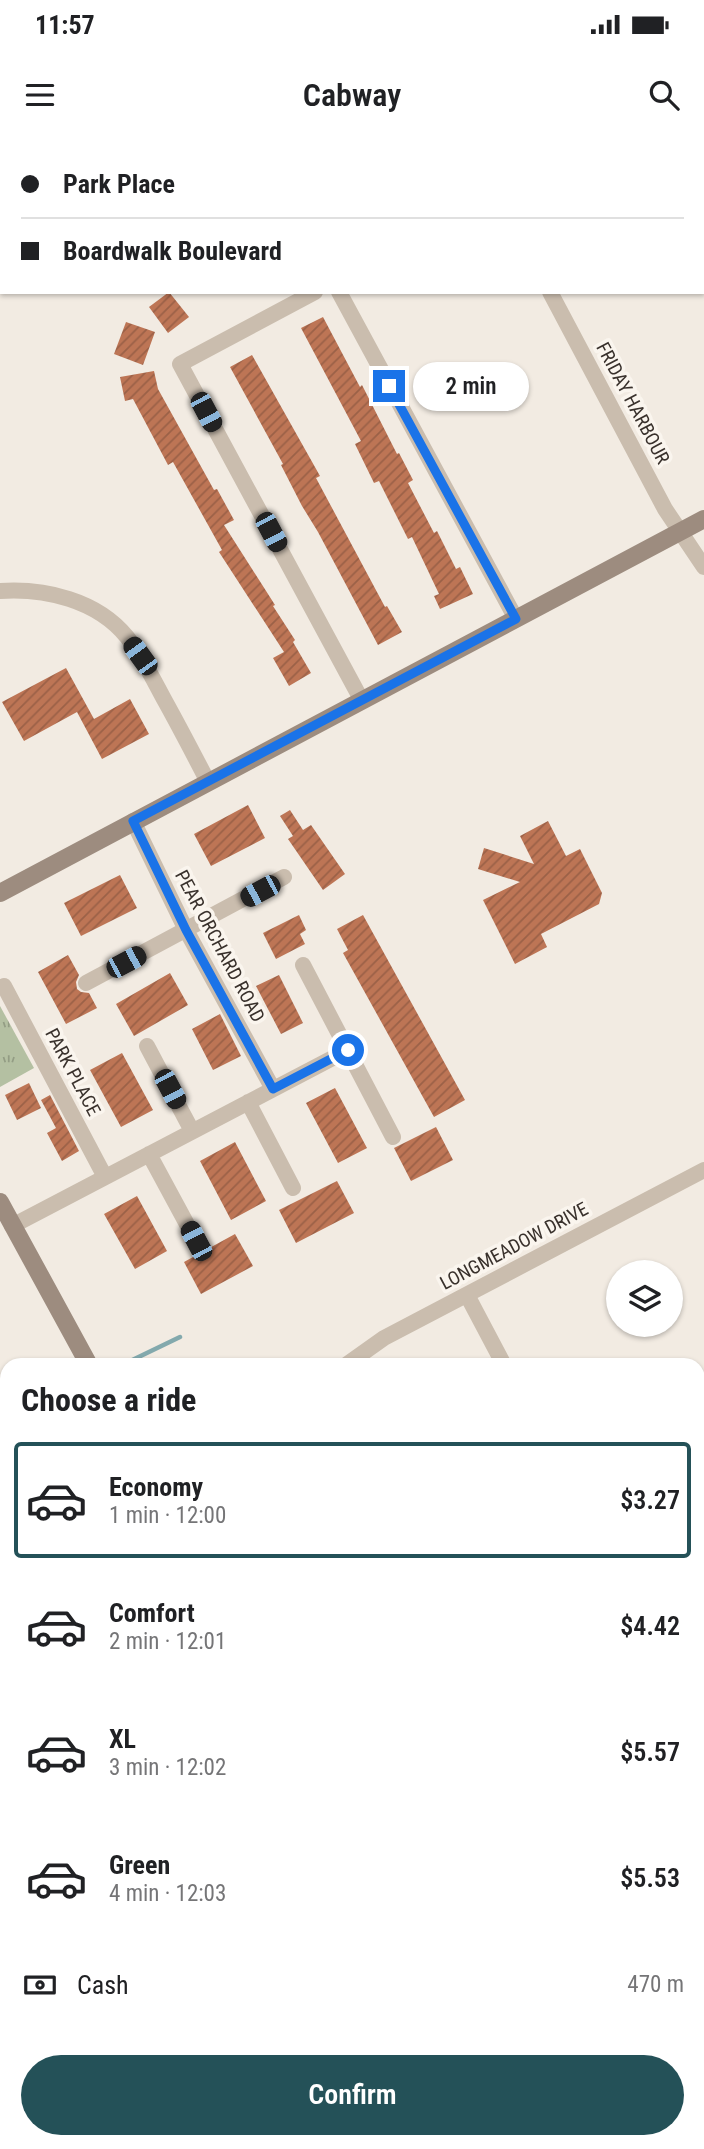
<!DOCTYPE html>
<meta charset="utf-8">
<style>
body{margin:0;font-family:"Roboto Condensed",sans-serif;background:#f6f6f6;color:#202124;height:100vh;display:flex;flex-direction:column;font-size:26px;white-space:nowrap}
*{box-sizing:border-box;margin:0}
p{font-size:23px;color:#757577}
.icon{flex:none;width:38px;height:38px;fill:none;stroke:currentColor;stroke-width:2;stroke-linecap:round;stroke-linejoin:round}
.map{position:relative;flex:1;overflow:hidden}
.panel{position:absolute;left:0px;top:1218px;width:705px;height:791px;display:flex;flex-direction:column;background:#fff;border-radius:21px 21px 0 0;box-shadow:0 2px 5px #0004}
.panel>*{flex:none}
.banner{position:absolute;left:0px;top:0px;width:705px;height:154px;box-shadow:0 2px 5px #0004;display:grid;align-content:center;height:154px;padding:0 21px;background:#fff}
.controls{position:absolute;left:606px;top:1120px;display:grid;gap:14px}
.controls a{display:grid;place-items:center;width:77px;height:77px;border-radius:50%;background:#fff;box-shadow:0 2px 5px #0004;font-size:35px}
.end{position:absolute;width:32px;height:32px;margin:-16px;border:9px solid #1a73e8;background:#fff;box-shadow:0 0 0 4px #fff}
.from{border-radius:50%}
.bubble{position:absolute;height:49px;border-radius:24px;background:#fff;box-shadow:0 2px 5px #0004;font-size:23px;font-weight:600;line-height:49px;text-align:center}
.car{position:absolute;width:21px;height:42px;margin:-21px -10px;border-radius:9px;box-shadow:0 0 5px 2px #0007;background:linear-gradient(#222 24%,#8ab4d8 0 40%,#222 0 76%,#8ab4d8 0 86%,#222 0)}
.banner b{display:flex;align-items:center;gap:24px;height:66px;font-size:26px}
.banner b+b{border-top:2px solid #e0e0e0}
.banner i{width:18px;height:18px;background:#202124}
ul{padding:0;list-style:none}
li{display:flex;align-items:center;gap:21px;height:116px;margin:0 14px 10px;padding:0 7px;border:4px solid transparent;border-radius:7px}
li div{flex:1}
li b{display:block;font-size:26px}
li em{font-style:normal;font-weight:600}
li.on{border-color:#245158}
li>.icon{width:63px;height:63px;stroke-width:1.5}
h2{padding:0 21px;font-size:32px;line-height:84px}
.pay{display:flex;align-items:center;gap:18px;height:77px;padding:0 21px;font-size:26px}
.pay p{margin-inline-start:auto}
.action{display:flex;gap:14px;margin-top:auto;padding:14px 21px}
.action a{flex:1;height:80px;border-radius:42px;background:#245158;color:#fff;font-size:28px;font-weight:600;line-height:80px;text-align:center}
.status{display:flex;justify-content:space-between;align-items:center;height:49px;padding:0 35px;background:#fff;direction:ltr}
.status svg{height:19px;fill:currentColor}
header{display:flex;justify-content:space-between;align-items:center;height:91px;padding:0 21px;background:#fff;font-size:32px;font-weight:600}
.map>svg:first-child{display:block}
.park{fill:url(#park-tufts)}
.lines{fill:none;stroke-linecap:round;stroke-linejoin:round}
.stream{stroke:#83a9ad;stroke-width:4.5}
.building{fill:url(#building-hatch)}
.street{stroke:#cabdae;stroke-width:16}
.secondary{stroke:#9d8c7f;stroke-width:18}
.route{stroke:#1a73e8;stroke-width:9}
.labels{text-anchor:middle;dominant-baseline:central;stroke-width:7;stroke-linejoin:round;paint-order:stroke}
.street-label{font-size:19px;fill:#39312c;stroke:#faf5ee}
</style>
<div class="status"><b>11:57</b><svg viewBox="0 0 49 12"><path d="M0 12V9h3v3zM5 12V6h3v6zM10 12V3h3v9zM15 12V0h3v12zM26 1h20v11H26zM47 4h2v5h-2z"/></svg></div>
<header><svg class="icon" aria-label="menu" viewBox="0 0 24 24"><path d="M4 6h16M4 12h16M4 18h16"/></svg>Cabway<svg class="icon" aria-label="search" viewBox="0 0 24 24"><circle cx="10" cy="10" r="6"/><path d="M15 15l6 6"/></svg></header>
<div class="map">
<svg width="704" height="2009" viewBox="0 0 704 2009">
<defs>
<pattern id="park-tufts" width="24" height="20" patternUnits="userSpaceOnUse" patternTransform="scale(1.75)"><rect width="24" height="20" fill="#b4c0a2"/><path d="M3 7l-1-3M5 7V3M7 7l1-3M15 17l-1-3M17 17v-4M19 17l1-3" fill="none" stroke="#939d84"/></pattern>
<pattern id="building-hatch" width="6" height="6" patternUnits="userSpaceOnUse" patternTransform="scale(1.75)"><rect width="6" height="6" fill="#bd7555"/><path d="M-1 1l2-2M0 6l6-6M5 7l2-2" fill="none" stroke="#9b6147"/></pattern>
</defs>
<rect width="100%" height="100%" fill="#f2ebe2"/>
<path class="park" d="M0 866 34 928 0 947Z"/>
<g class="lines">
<path class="stream" d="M122 1225 180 1197
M0 1245 7 1247"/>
</g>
<path class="building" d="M169 152 189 177 168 193 149 167Z
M323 177 360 247 362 245 397 314 399 313 413 340 408 343 434 393 437 391 456 429 460 427 473 454 440 469 434 456 439 454 412 397 408 399 379 341 374 343 355 304 361 301 301 188Z
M126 182 155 192 143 225 114 214Z
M252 215 320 336 316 338 385 467 387 466 402 492 378 505 318 392 302 366 281 325 283 324 230 227Z
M154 231 158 249 214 350 217 349 234 380 224 385 275 465 273 466 295 500 293 502 311 533 289 546 273 518 284 512 219 412 222 410 173 322 168 325 133 259 125 261 120 237Z
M66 528 94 579 130 559 149 594 102 619 77 572 24 601 2 562Z
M248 665 265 698 211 726 194 694Z
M290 670 303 690 311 685 345 734 323 750 288 699 293 696 280 676Z
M548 681 566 716 580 709 602 753 599 764 541 794 547 807 515 824 483 760 520 742 478 729 484 708 534 724 520 696Z
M120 735 137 768 81 796 64 763Z
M299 775 306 790 300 794 305 804 276 819 263 793Z
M363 775 465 960 434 977 343 813 348 810 337 789Z
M68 815 79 835 76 842 77 849 81 852 89 853 97 868 66 884 38 832Z
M170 833 188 865 134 896 116 864Z
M279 835 303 883 281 894 256 846Z
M220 874 241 916 213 930 192 889Z
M122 913 153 970 121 987 90 930Z
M29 943 41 968 17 980 5 955Z
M335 948 367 1008 338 1023 306 963Z
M50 955 79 1011 62 1021 47 993 56 988 41 960Z
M436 987 453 1020 411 1041 394 1008Z
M235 1002 266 1061 231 1080 200 1021Z
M337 1041 354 1073 296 1103 279 1070Z
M137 1056 167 1111 135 1129 104 1074Z
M235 1094 253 1126 201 1154 184 1122Z"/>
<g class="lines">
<path class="street" d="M86 0 87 2
M671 0 672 2
M160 2 163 0
M704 63V64
M315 152 180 224 362 561
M339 152 516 479
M550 152 665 369 704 427
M0 451C45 448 97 460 127 497 142 516 153 539 165 561 180 588 194 615 208 642
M133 681 186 790 273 949
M303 825 393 997
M86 843 284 737
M4 846 105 1037
M147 906 192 991
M248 962 293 1048
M149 1014 196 1101
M12 1086 348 910
M467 1155 504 1225
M346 1225 384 1198 704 1030
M698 1281 704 1277
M0 1401 7 1407
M698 1462 704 1470
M698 1908 704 1919
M0 1984 7 1982
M81 2002 92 2009
M296 2004 341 2009
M509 2009 522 2002"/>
<path class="secondary" d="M0 753 704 379
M0 1062 89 1225
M496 2002 499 2009"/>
</g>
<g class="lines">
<path class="route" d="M348 910 273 949 186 790 133 681 516 479 389 246"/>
</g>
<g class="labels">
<g class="street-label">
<text transform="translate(633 263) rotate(62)">FRIDAY HARBOUR</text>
<text transform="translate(220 806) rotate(62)">PEAR ORCHARD ROAD</text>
<text transform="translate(73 932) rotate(62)">PARK PLACE</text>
<text transform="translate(514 1106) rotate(-28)">LONGMEADOW DRIVE</text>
</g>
</g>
</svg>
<div class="controls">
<a><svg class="icon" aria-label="layers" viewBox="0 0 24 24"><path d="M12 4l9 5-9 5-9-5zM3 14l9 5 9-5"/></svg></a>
</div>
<i class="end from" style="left:348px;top:910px"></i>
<i class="end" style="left:389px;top:246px"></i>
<div class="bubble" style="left:413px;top:222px;width:116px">2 min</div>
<i class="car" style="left:206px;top:272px;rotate:152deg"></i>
<i class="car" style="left:271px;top:392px;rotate:152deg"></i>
<i class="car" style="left:140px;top:516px;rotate:324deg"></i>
<i class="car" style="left:260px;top:751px;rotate:242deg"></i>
<i class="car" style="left:126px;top:822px;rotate:62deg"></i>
<i class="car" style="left:170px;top:949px;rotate:152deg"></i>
<i class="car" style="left:196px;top:1101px;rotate:332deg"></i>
<div class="banner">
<b><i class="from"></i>Park Place</b>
<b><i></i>Boardwalk Boulevard</b>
</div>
<section class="panel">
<h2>Choose a ride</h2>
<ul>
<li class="on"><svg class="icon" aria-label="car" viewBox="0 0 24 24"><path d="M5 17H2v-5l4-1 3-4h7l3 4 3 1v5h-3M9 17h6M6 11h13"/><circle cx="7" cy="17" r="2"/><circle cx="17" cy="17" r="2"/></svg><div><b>Economy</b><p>1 min · 12:00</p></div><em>$3.27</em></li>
<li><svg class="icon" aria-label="car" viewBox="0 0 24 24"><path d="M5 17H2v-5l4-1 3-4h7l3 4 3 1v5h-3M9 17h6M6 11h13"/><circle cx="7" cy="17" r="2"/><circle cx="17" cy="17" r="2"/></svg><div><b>Comfort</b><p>2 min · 12:01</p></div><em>$4.42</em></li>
<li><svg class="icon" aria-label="car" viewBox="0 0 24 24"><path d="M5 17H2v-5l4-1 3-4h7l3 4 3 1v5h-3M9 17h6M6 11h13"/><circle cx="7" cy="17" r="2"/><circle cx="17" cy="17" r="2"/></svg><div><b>XL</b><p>3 min · 12:02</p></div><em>$5.57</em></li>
<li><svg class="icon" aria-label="car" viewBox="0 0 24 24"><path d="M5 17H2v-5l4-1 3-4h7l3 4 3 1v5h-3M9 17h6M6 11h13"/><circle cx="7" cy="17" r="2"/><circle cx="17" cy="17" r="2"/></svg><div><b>Green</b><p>4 min · 12:03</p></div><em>$5.53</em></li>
</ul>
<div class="pay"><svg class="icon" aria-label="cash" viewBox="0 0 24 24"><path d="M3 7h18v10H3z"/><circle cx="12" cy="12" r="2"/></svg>Cash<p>470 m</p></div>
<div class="action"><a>Confirm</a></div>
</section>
</div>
